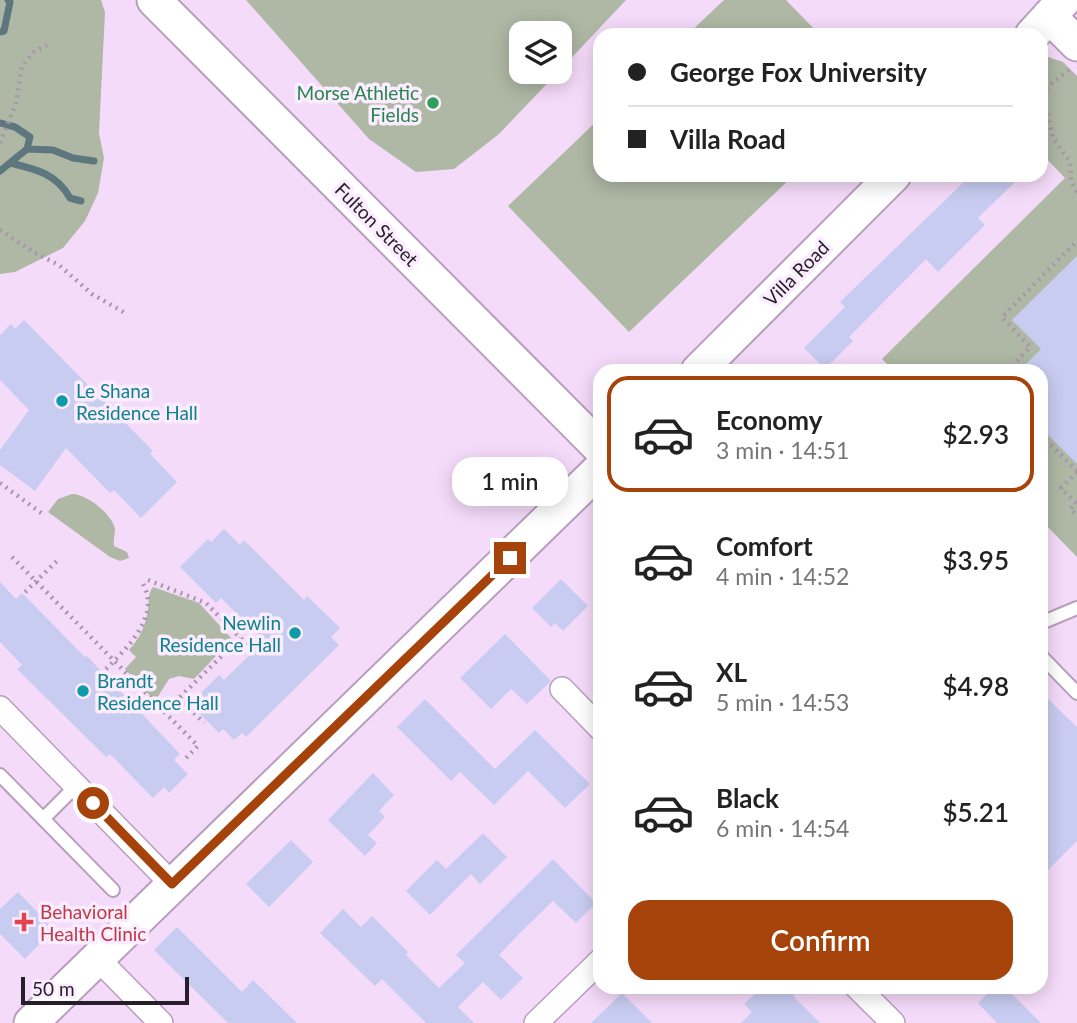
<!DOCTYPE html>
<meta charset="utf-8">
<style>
body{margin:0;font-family:Lato,sans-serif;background:#f2f2f2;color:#222;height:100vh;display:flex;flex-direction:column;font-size:26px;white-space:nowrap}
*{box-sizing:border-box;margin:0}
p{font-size:23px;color:#767676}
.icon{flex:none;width:38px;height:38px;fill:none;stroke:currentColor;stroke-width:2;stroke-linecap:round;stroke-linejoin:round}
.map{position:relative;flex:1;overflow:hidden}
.sheet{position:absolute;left:593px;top:364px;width:455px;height:630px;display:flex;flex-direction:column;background:#fff;border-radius:21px;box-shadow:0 4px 18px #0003}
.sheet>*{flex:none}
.hud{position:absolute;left:593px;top:28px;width:455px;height:154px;border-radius:21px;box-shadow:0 4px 18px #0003;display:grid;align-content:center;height:154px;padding:0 35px;background:#fff}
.fabs{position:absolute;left:509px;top:21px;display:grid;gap:14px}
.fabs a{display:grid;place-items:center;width:63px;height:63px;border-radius:14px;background:#fff;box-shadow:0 4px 18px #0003;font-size:35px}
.scale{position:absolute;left:21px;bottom:18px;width:168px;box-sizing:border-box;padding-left:7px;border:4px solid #271e29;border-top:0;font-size:19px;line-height:24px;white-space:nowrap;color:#271e29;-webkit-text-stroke:5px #fcecff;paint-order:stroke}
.end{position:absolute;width:32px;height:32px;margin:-16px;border:9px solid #a6430b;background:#fff;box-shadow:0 0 0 4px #fff}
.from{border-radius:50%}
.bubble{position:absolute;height:49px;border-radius:21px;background:#fff;box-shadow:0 4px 18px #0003;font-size:23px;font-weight:600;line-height:49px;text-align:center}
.hud b{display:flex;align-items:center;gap:24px;height:66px;font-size:26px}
.hud b+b{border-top:2px solid #e0e0e0}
.hud i{width:18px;height:18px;background:#222}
ul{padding:12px 0 0;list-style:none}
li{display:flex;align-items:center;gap:21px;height:116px;margin:0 14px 10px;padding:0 21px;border:4px solid transparent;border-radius:21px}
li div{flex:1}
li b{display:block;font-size:26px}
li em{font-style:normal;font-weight:600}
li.on{border-color:#a6430b}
li>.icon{width:63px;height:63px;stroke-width:1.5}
.action{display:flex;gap:14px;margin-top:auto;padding:14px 35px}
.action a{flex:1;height:80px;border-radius:21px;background:#a6430b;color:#fff;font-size:28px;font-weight:600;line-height:80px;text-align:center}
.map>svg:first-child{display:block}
.green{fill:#aeb8a4}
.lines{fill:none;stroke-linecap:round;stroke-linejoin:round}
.stream{stroke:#5e767e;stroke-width:7}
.building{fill:#c8ccf0}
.lane-casing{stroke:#b79fbc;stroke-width:16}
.street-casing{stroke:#b79fbc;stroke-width:26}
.secondary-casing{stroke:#b79fbc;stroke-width:37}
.path{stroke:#a895ac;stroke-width:4.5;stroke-dasharray:2 5;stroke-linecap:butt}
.lane{stroke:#fff;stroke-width:12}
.street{stroke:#fff;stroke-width:23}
.secondary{stroke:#fff;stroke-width:33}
.route{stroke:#a6430b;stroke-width:9}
.leisure-dot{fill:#2e9e5b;stroke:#fcecff;stroke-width:2.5}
.culture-dot{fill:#0f9aa8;stroke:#fcecff;stroke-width:2.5}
.health-dot{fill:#e0444e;stroke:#fcecff;stroke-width:2.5}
.labels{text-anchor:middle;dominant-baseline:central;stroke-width:7;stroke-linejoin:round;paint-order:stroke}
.leisure-label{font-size:19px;fill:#27864d;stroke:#fcecff;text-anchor:end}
.street-label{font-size:19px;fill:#271e29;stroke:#fcecff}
.culture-label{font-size:19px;fill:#0d838f;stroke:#fcecff;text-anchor:start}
.health-label{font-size:19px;fill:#be3a42;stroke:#fcecff;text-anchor:start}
</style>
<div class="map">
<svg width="1077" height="1023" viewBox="0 0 1077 1023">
<rect width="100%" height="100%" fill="#f5dbfa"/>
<path class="green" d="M0 0H101L105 12 99 133 104 158 98 193 85 221 63 248 15 272 0 274Z
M246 0H626L560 70V33H522V72H558L499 134 454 169 416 172 369 139Z
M724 0H786L820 35H687Z
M1048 57 1063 62 1077 76V557L1041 520V371H894L882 359 1065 178 1041 153V59Z
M600 118V175H794L629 332 508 206Z
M72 494C87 494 112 514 115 529 115 535 113 540 114 546L127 552 129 558 120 561 110 557 48 512 58 499Z
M153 587 199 603 232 639 194 679 179 676 169 679 155 701 125 669 136 657 129 650C140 638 146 625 148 609 149 600 148 593 153 587Z"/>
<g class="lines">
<path class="stream" d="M0 32 4 31 10 2 8 0
M0 123 15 127 30 137 27 149 0 171
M27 149 53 150 73 158 94 161
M10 163C36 169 57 174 70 198L81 201"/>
</g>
<path class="building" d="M971 175H1022L978 218 985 225 938 272 926 259 849 337 853 341 825 369 804 348 845 307 840 302Z
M1077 256V464L1041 428V371H1019L1041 349 1012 320Z
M24 320 153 451 150 454 177 482 141 518 114 490 110 493 66 448 35 491 0 465V450L29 410 0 380V335L11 324 15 329Z
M224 529 240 545 244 540 304 600 307 596 340 628 331 637 339 645 246 737 242 733 234 740 223 729 219 733 190 704 219 675 224 680 264 641 221 598 216 603 180 567 208 539 211 542Z
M561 579 588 606 563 631 555 623 551 627 532 608Z
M0 582 16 599 22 593 85 657 87 656 180 754 174 760 188 774 169 793 164 787 153 798 110 754 106 757 17 669 22 665 0 642Z
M505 634 551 681 527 704 511 689 491 709 460 678Z
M1041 692 1077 727V841L1041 877Z
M425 699 495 769 535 730 590 784 565 808 528 771 494 805 460 772 451 781 397 727Z
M373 773 394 795 379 811 385 817 368 835 377 843 365 856 328 820Z
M483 833 507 857 480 884 471 874 430 915 406 891 437 860 446 869Z
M291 840 313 862 269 907 246 884Z
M553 859 596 903 576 923 553 901 522 931 499 955 523 978 501 1000 483 982 458 1007 474 1023H426L382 979 375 986 320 933 343 909 361 927 372 916 408 952 406 955 439 988 465 963 456 955Z
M18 892 54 929 25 959 0 934V909Z
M177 927 242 992 253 980 297 1023H228L154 950Z
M762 987H802L793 996 820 1023H741L752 1012 744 1004Z
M994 987H1005L1041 1023H997L978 1003Z
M622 993 652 1023H591Z"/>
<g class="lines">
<defs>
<path id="lane" d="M1041 623 1077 608
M1041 656 1077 693
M0 775 113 890
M43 819 76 786"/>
<path id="street" d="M562 689 600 728
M0 708 172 884
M97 958 161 1023
M857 987 893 1023
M536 1023 600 961"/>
<path id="secondary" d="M154 0 600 448
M1049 16 1077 44
M1032 35 1064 0
M698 371 894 175
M31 1023 600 469"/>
</defs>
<use href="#lane" class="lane-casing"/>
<use href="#street" class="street-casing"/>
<use href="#secondary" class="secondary-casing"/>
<path class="path" d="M1069 70 1048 86 1043 95 1053 138 1070 162 1071 182 1077 192
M0 143 16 103 22 66 34 52 47 45
M0 230 35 253 59 265 92 294 125 313
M1007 371 1030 347 1002 317 1077 241
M1041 435 1077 471
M1077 472 1061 488 1076 503 1070 509 1077 516
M0 483 44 515
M12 557 198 746 185 759
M148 580 206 603 253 651
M25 592 60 558
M106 669C127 648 161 616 143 584
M179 698 204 723
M165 712 240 638"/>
<use href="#lane" class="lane"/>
<use href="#street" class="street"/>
<use href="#secondary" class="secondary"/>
</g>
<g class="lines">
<path class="route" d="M93 803 172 884 510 558"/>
</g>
<circle class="leisure-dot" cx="433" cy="103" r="7"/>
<g class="culture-dot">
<circle cx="62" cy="401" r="7"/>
<circle cx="295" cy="633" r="7"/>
<circle cx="83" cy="691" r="7"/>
</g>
<path class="health-dot" d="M20.5 911.5h7v7h7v7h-7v7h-7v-7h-7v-7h7z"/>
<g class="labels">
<g class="leisure-label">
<text x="419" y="92">Morse Athletic<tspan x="419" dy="22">Fields</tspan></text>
</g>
<g class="street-label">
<text transform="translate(377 224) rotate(45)">Fulton Street</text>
<text transform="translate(796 273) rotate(-45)">Villa Road</text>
</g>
<g class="culture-label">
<text x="76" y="390">Le Shana<tspan x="76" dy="22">Residence Hall</tspan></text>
<text x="281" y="622" text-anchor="end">Newlin<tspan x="281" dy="22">Residence Hall</tspan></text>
<text x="97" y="680">Brandt<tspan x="97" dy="22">Residence Hall</tspan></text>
</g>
<g class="health-label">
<text x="40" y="911">Behavioral<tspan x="40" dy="22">Health Clinic</tspan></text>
</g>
</g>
</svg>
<div class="fabs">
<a><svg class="icon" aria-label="layers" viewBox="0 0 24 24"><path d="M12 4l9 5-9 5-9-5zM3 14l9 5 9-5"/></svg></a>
</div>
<div class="scale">50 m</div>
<i class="end from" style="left:93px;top:803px"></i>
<i class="end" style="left:510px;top:558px"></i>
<div class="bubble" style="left:452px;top:457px;width:116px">1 min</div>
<div class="hud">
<b><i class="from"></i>George Fox University</b>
<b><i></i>Villa Road</b>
</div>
<section class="sheet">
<ul>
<li class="on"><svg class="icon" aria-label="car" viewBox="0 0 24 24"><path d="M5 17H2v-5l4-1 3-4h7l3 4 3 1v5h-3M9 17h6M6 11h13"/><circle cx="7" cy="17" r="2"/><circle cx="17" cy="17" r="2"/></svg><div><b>Economy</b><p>3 min · 14:51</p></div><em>$2.93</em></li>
<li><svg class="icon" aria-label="car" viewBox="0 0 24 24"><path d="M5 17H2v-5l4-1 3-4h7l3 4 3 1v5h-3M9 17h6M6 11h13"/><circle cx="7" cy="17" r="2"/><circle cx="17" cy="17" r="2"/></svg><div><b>Comfort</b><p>4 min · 14:52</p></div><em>$3.95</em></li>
<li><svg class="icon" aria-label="car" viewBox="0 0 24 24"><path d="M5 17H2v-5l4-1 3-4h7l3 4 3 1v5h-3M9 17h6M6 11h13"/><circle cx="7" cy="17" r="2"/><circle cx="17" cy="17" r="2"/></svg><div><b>XL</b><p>5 min · 14:53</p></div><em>$4.98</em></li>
<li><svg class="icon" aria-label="car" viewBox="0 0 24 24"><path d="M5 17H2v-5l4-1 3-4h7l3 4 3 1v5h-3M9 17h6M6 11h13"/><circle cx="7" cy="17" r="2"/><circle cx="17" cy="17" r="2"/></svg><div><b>Black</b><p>6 min · 14:54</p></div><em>$5.21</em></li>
</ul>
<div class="action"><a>Confirm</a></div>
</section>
</div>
